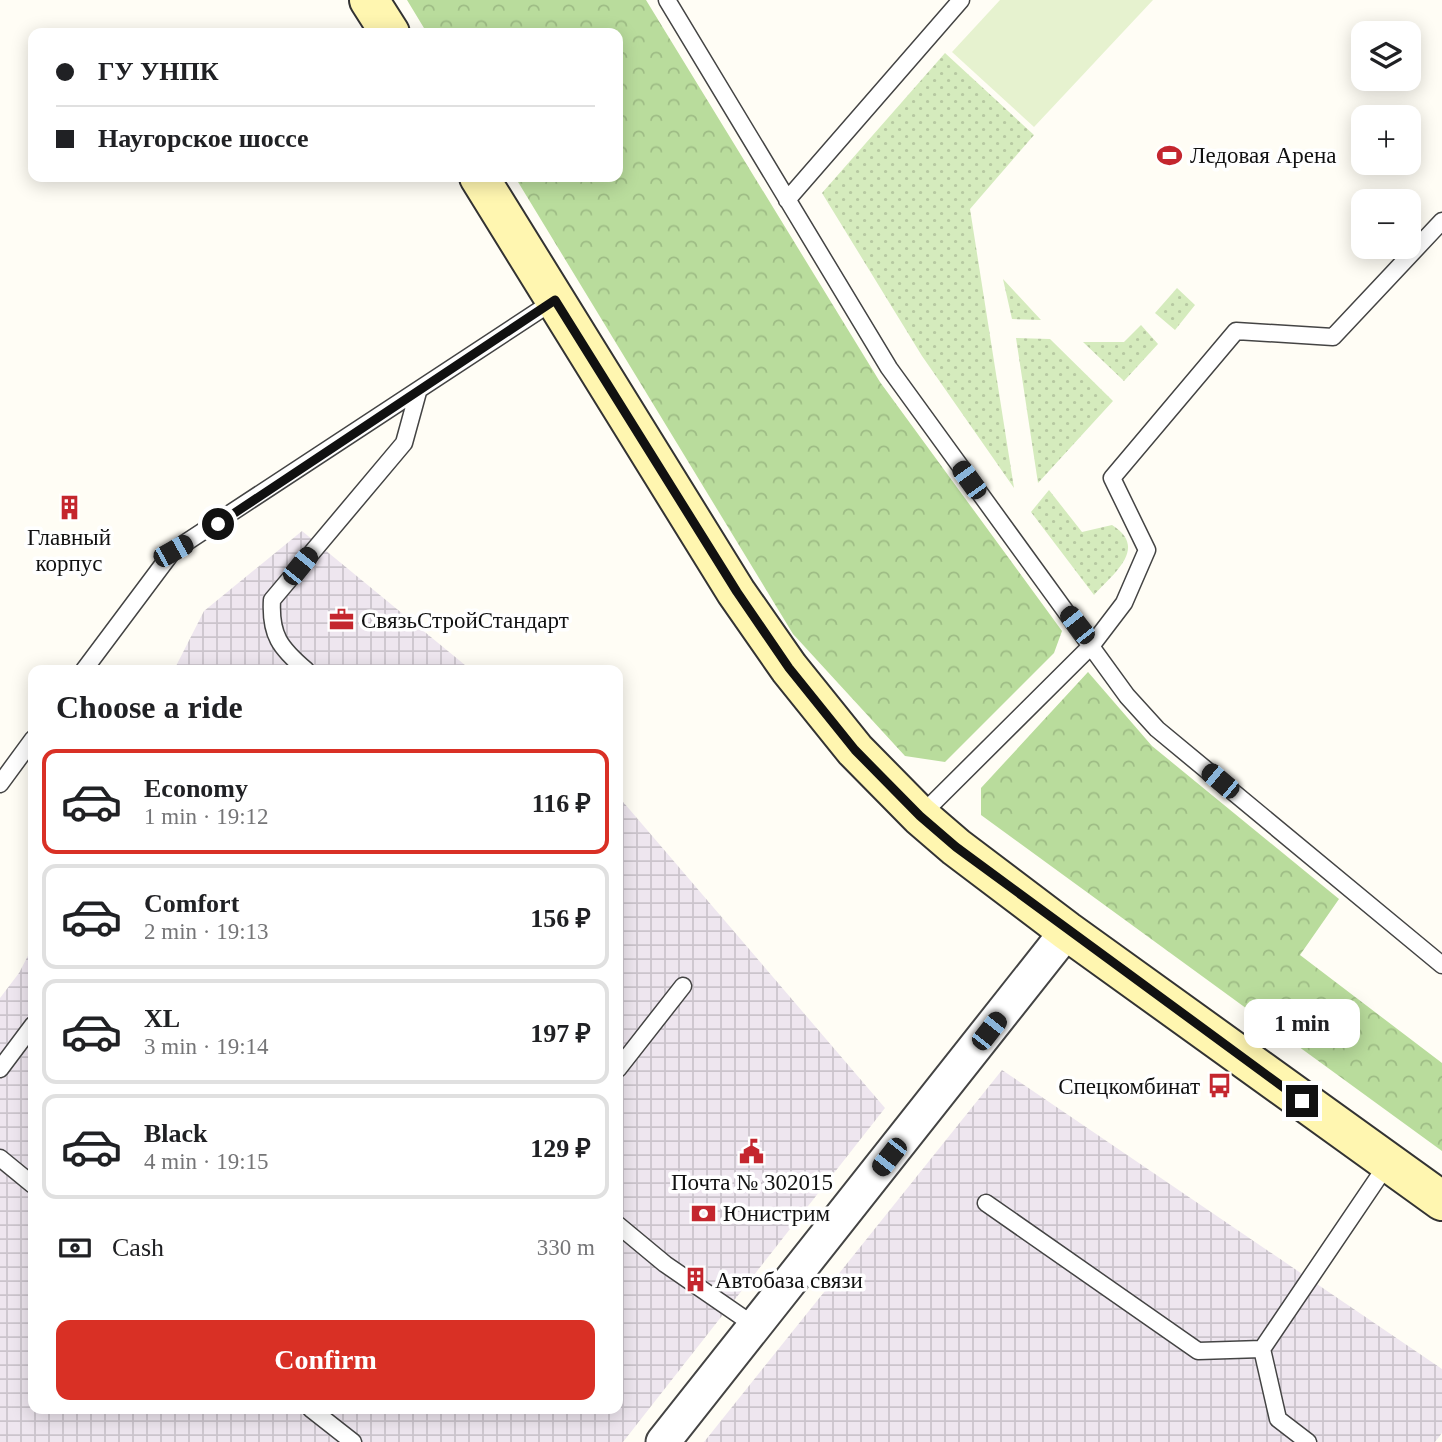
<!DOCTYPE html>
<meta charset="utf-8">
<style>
body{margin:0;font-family:Georgia,serif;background:#f2f2f2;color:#202124;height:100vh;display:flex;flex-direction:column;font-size:26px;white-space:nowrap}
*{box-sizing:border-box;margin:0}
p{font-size:23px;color:#757577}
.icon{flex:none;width:38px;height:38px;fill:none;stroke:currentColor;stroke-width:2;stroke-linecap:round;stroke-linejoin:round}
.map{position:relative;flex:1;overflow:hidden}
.details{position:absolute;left:28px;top:665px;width:595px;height:749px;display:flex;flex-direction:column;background:#fff;border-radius:14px;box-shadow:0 4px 18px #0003}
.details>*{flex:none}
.guide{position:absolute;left:28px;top:28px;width:595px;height:154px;border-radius:14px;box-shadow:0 4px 18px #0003;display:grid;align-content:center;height:154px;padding:0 28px;background:#fff}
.fabs{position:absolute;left:1351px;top:21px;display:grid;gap:14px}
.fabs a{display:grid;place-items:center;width:70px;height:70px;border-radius:14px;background:#fff;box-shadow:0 4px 18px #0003;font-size:35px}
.end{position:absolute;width:32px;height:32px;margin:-16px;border:9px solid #111;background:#fff;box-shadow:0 0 0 4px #fff}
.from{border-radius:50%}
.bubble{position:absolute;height:49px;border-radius:14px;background:#fff;box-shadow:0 4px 18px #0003;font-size:23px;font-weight:700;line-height:49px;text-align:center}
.car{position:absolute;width:21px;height:42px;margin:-21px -10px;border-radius:9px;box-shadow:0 0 5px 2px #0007;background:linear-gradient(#222 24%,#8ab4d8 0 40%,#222 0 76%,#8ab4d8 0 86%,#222 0)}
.guide b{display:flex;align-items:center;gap:24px;height:66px;font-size:26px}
.guide b+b{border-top:2px solid #e0e0e0}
.guide i{width:18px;height:18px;background:#202124}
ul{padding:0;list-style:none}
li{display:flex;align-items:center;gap:21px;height:105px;margin:0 14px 10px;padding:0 14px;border:4px solid #e0e0e0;border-radius:14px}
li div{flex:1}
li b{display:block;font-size:26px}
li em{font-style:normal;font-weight:700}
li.current{border-color:#d93025}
li>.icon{width:63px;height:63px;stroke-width:1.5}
h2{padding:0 28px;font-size:32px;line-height:84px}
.pay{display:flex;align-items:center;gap:18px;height:77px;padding:0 28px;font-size:26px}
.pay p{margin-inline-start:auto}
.button{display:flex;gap:14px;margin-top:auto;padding:14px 28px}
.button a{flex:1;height:80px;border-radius:14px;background:#d93025;color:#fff;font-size:28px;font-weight:700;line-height:80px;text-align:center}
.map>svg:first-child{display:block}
.industrial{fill:url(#industrial-grid)}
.grass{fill:url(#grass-dots)}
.forest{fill:url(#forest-crowns)}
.pitch{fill:#e6f2cf}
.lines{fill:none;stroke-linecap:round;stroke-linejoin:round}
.service-casing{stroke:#444;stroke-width:19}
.minor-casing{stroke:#444;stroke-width:37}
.secondary-casing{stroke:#333;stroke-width:42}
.service{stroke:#fff;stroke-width:16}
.minor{stroke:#fff;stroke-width:33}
.secondary{stroke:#fff6b0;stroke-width:38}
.route{stroke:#111;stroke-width:9}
.labels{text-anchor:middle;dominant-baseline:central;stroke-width:7;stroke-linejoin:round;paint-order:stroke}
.poi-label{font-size:23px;fill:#111;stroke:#fff;text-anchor:start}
</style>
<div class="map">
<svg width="1442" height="1442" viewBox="0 0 1442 1442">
<defs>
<pattern id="industrial-grid" width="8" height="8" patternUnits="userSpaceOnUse" patternTransform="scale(1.75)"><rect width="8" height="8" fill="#eee6ef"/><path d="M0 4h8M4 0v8" fill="none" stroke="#cbc4cc"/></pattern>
<pattern id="grass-dots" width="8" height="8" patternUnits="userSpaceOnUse" patternTransform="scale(1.75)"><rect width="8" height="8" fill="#d5ebbd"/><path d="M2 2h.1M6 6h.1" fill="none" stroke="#b6c8a1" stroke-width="1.8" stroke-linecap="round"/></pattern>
<pattern id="forest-crowns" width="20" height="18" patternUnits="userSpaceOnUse" patternTransform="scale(1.75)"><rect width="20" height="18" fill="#b9dc9c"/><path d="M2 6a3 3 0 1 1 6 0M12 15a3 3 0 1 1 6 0" fill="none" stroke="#9ebc85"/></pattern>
</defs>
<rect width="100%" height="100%" fill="#fffdf5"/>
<path class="industrial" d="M302 531 471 670H174L204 611Z
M618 796 885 1108 623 1442H0V998L19 973 33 946V1409H618Z
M1002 1070 1442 1369V1433L1435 1442H704Z"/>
<path class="grass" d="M945 53 1034 135 970 209 1014 488 922 356 822 193Z
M1003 279 1041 320 1012 319Z
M1177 288 1195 305 1175 330 1155 313Z
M1141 325 1158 344 1124 381 1083 342H1124Z
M1016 338 1050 339 1113 401 1038 483Z
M1049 490 1082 532 1112 525C1149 548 1113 574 1094 595L1031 512Z"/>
<path class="forest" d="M407 0H646L880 382 1062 631 1054 653 945 762 905 756 793 634 515 177H618V33H427Z
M1088 672 1152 746 1339 899 1300 955 1442 1063V1151L981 815V788Z"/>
<path class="pitch" d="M1000 0H1153L1034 127 952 52Z"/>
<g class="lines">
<defs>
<path id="service" d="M667 0 889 368 1127 696 1157 729 1442 965
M787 200 961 0
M84 670 173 551 555 300
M306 670C280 648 270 635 272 600L404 443 418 392
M0 784 33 739
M920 816 1092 645 1124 603 1147 550 1112 478 1236 331 1333 337 1442 221
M0 1069 33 1025
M618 1069 683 986
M0 1158 33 1185
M986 1203 1198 1351 1262 1349 1388 1163
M618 1225 665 1264 755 1326
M1262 1349 1278 1419 1308 1442
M311 1409 353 1442"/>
<path id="minor" d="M663 1442 1067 931"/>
<path id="secondary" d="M369 0 390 33
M479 177 736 592 789 668 855 750 920 816 956 847 1067 931 1442 1201"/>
</defs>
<use href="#service" class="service-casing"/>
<use href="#minor" class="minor-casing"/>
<use href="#secondary" class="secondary-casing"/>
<use href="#service" class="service"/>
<use href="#minor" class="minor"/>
<use href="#secondary" class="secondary"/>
</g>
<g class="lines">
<path class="route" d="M218 524 555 300 737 592 789 668 855 750 920 816 956 847 1302 1101"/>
</g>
<defs>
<symbol id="stadium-bare" viewBox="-9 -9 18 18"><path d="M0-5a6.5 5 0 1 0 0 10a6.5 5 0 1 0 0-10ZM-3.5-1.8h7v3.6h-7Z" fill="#c4262e" stroke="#fff" stroke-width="2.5" paint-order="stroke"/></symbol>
<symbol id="building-bare" viewBox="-9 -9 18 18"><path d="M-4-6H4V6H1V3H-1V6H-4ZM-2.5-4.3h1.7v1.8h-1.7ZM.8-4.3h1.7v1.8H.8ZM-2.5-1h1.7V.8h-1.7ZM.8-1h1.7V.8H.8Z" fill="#c4262e" stroke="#fff" stroke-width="2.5" paint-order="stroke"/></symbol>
<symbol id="office-bare" viewBox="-9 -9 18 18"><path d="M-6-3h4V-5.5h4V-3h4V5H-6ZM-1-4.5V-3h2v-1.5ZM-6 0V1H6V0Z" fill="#c4262e" stroke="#fff" stroke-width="2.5" paint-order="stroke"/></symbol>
<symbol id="bus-bare" viewBox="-9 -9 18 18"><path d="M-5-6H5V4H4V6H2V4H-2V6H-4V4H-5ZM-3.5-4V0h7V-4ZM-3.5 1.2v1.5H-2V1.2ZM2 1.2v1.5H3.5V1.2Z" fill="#c4262e" stroke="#fff" stroke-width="2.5" paint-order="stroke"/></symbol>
<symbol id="civic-bare" viewBox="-9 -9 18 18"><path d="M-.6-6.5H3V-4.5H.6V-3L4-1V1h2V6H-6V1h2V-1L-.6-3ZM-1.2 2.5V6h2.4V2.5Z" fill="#c4262e" stroke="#fff" stroke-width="2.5" paint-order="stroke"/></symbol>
<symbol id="bank-bare" viewBox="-9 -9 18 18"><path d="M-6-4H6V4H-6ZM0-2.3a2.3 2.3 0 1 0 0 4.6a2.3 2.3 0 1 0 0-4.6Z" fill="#c4262e" stroke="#fff" stroke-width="2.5" paint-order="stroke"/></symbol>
</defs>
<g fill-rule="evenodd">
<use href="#stadium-bare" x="1152" y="138" width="35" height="35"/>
<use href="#building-bare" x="52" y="490" width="35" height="35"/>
<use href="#office-bare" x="324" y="602" width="35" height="35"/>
<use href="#bus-bare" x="1202" y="1068" width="35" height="35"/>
<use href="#civic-bare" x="734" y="1134" width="35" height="35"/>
<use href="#bank-bare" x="686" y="1196" width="35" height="35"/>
<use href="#building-bare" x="678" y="1262" width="35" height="35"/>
</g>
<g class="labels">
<g class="poi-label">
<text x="1190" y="155">Ледовая Арена</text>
<text x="69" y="537" text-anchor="middle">Главный<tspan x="69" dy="26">корпус</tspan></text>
<text x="361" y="620">СвязьСтройСтандарт</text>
<text x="1200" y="1086" text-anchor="end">Спецкомбинат</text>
<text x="752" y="1182" text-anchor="middle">Почта № 302015</text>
<text x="723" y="1213">Юнистрим</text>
<text x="715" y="1280">Автобаза связи</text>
</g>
</g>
</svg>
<div class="fabs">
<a><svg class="icon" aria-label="layers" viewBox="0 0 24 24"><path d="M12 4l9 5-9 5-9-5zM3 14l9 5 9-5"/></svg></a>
<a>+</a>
<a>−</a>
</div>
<i class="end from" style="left:218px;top:524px"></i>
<i class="end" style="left:1302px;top:1101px"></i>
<div class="bubble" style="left:1244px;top:999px;width:116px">1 min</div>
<i class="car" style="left:969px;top:480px;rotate:324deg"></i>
<i class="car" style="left:173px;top:551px;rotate:61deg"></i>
<i class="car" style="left:300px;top:566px;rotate:39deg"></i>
<i class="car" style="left:1077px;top:625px;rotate:322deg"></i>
<i class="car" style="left:1220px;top:781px;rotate:310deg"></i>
<i class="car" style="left:989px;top:1031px;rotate:38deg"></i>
<i class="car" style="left:889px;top:1157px;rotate:218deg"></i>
<div class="guide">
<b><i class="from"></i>ГУ УНПК</b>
<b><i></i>Наугорское шоссе</b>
</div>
<section class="details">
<h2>Choose a ride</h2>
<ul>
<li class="current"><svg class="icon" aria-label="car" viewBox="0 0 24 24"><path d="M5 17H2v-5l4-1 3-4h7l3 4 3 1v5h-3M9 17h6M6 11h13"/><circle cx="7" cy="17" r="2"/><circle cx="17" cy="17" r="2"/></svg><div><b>Economy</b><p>1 min · 19:12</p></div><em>116 ₽</em></li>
<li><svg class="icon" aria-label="car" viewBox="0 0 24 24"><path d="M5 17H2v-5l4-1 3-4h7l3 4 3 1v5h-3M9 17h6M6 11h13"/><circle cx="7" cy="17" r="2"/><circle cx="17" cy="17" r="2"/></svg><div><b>Comfort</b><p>2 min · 19:13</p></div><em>156 ₽</em></li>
<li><svg class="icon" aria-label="car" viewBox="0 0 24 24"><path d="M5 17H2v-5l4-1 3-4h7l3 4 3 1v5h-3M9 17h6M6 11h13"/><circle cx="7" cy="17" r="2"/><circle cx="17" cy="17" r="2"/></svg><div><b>XL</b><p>3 min · 19:14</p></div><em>197 ₽</em></li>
<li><svg class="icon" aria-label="car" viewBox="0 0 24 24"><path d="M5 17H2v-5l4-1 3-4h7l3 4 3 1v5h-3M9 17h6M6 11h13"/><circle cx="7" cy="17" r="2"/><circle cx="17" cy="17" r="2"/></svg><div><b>Black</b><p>4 min · 19:15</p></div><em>129 ₽</em></li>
</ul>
<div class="pay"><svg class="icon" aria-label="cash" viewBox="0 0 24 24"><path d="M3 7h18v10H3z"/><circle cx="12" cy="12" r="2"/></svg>Cash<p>330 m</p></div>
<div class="button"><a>Confirm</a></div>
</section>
</div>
